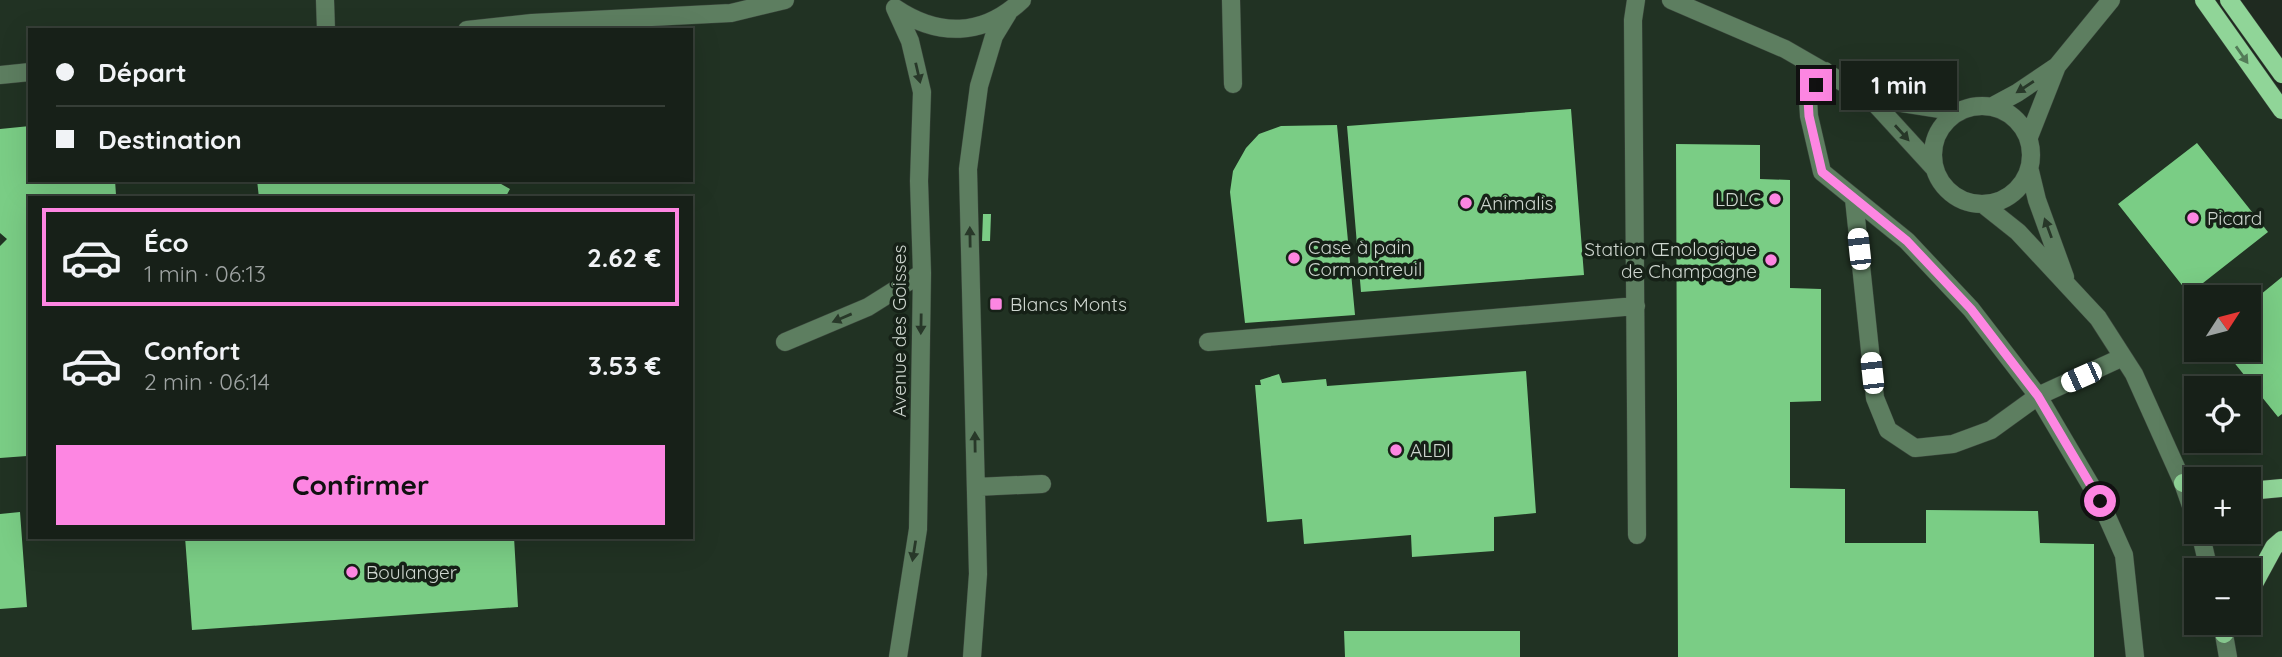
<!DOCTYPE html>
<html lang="fr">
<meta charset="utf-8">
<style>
body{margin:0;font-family:Quicksand,sans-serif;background:#202821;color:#f1f3f6;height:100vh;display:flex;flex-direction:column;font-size:26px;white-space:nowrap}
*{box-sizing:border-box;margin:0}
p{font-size:23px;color:#9ea3a2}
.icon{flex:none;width:38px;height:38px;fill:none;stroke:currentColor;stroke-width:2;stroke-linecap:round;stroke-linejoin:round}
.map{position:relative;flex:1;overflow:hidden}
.side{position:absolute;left:28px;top:196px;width:665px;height:343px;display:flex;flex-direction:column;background:#172018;border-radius:0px;box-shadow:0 7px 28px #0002,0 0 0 2px #363e37}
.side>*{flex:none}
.banner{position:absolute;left:28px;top:28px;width:665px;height:154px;border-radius:0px;box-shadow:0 7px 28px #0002,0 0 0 2px #363e37;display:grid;align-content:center;height:154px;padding:0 28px;background:#172018}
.needle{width:46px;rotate:54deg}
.buttons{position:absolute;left:2184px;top:285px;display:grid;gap:14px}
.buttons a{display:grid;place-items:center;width:77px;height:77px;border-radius:0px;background:#172018;box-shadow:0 7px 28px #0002,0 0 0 2px #363e37;font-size:35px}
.end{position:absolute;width:32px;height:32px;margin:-16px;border:9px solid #fd86e2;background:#111;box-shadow:0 0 0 4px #111}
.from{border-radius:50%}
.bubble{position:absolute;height:49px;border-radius:0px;background:#172018;box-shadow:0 7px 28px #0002,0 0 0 2px #363e37;font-size:23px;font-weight:700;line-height:49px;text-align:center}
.car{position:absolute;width:21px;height:42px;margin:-21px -10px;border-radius:9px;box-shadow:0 0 5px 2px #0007;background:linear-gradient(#fff 24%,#345 0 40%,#fff 0 76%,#345 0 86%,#fff 0)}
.banner b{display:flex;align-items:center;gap:24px;height:66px;font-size:26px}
.banner b+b{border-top:2px solid #363e37}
.banner i{width:18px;height:18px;background:#f1f3f6}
ul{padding:12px 0 0;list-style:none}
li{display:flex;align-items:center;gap:21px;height:98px;margin:0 14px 10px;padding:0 14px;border:4px solid transparent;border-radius:0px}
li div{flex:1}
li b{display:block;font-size:26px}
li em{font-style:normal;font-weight:700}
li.on{border-color:#fd86e2}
li>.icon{width:63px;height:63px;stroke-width:1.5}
.action{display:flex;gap:14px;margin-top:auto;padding:14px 28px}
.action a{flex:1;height:80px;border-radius:0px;background:#fd86e2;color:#111;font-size:28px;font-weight:700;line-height:80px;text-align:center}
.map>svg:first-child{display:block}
.built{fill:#213223;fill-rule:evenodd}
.building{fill:#7acd85}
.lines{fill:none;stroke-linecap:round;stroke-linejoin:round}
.minor-casing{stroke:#3b463c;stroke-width:19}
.major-casing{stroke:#3b463c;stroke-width:19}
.minor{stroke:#5d7e60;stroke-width:18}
.major{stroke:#90d598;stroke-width:18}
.oneway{fill:#537b58}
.oneway2{fill:#283829}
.route{stroke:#fd86e2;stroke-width:9}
.poi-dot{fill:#fd86e2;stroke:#162117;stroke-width:2.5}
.labels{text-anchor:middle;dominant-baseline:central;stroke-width:7;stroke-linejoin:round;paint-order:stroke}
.poi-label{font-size:19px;fill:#ced6cf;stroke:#162117;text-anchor:start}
.street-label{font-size:19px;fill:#ced6cf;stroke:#162117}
</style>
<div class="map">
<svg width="2282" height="657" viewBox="0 0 2282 657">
<rect width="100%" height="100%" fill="#1f2a20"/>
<path class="built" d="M0 0H2203L2282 91V657H0ZM30 30H691V180H30ZM30 198H691V537H30ZM2196 298H2249V350H2196ZM2196 388H2249V441H2196ZM2196 480H2249V532H2196ZM2196 570H2249V623H2196Z"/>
<path class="building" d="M1571 109 1584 275 1361 292 1347 126Z
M1337 125 1355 315 1245 323 1230 192 1233 171 1246 148 1259 134 1281 126Z
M30 126V180H115L116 195 114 198H30V452L27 456 0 458V246L7 239 0 233V129Z
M2197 143 2268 232 2189 294 2118 204Z
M1676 144 1760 145V179L1790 180V288L1821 289V401L1790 402V488L1845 489V543H1926V510L2038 511 2040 543 2094 544V657H1678Z
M257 180H494L510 189 505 198H259Z
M983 214H991L990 241H982Z
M2282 277V414L2278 417 2224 350H2249V304Z
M1526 371 1536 513 1494 517V551L1412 557 1411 535 1304 544 1302 519 1267 522 1255 385H1261L1260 380 1279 374 1282 383 1326 379 1327 386Z
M20 512 27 607 0 609V514Z
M185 537H514L518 607 192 630Z
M1344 631H1520V657H1345Z"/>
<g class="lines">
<defs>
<path id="minor" d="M325 0 326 30
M1231 0 1233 84
M1636 0 1633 20 1637 535
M1671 0 1785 49 1870 98 1935 169
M895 8 910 41 922 92 919 181 922 273 918 529 898 657
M895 8C938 37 983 37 1022 0
M467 30 532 23 731 13 785 0
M1825 71 1808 99 1809 116 1822 172 1907 241 1971 309 2038 396 2100 501 2124 555 2135 657
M0 75 30 72
M1870 98 1959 112
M1933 155a49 49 0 1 1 98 0a49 49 0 1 1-98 0Z
M1991 107 2017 93 2057 66
M2029 137 2057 66 2111 0
M2030 171 2037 200 2065 277
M1854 199 1875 398 1888 430 1915 448 1953 444 1991 430 2038 396 2123 357
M1984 205 2018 232 2098 318 2134 374 2183 483 2196 520
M785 342 868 307 922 273
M1208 342 1636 306
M976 487 1042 484
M2200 532 2209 570
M2222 623 2228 657
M972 657 978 574 968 169 979 86 994 36 1008 13"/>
<path id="major" d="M2204 0 2282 110
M2229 0 2282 74
M2183 483 2196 487
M2249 491 2282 488
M2249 593 2274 547 2282 540
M2224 634 2231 623"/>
</defs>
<use href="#minor" class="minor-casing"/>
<use href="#major" class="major-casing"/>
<use href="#minor" class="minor"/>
<use href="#major" class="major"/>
</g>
<defs><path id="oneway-solid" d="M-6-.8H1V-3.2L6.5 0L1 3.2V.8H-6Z" transform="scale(1.75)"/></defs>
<use class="oneway" href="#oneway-solid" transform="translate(2242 55) rotate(55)"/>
<g class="oneway2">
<use href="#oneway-solid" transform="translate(918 73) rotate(77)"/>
<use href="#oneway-solid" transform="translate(2025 87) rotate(147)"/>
<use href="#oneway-solid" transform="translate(1902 133) rotate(48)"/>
<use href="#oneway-solid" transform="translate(2048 228) rotate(-110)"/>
<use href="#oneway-solid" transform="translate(970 237) rotate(-91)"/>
<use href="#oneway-solid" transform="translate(842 318) rotate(157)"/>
<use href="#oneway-solid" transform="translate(921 324) rotate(91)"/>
<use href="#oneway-solid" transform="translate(975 442) rotate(-91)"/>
<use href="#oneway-solid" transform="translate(914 551) rotate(99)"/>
</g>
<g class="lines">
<path class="route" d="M1816 85 1808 99 1809 116 1822 172 1907 241 1971 309 2038 396 2100 501"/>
</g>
<g class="poi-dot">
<circle cx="1775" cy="199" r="7"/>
<circle cx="1466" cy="203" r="7"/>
<circle cx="2193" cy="218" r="7"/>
<circle cx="1294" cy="258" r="7"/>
<circle cx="1771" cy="260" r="7"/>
<rect x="989" y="297" width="14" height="14" rx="3.5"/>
<circle cx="1396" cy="450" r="7"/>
<circle cx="352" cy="572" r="7"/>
</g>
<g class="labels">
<g class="poi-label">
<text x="1761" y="199" text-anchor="end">LDLC</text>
<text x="1480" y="203">Animalis</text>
<text x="2207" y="218">Picard</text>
<text x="1308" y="247">Case à pain<tspan x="1308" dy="22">Cormontreuil</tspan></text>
<text x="1757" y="249" text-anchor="end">Station Œnologique<tspan x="1757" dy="22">de Champagne</tspan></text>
<text x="1010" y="304">Blancs Monts</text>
<text x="1410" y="450">ALDI</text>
<text x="366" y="572">Boulanger</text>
</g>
<g class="street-label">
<text transform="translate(899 331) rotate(-90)">Avenue des Goisses</text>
</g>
</g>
</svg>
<div class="buttons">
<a><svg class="needle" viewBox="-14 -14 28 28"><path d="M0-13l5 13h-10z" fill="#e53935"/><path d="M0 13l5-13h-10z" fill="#9ea3a2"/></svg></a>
<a><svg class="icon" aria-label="locate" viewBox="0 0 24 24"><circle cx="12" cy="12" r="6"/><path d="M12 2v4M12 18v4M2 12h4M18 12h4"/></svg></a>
<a>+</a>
<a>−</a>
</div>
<i class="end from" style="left:2100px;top:501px"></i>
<i class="end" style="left:1816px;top:85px"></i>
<div class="bubble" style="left:1841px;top:61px;width:116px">1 min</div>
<i class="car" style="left:1859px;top:249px;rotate:354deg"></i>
<i class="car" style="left:1872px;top:373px;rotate:354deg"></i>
<i class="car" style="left:2081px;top:377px;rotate:246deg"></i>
<div class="banner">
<b><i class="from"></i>Départ</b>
<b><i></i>Destination</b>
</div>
<section class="side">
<ul>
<li class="on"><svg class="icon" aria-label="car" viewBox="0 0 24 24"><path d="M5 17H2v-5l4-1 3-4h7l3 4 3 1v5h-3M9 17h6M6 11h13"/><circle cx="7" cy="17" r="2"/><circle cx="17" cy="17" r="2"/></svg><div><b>Éco</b><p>1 min · 06:13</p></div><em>2.62 €</em></li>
<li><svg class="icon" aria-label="car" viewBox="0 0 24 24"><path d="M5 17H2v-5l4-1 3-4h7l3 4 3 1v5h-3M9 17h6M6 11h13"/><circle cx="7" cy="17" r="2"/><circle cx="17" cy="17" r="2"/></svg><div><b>Confort</b><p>2 min · 06:14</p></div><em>3.53 €</em></li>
</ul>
<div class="action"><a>Confirmer</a></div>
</section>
</div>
